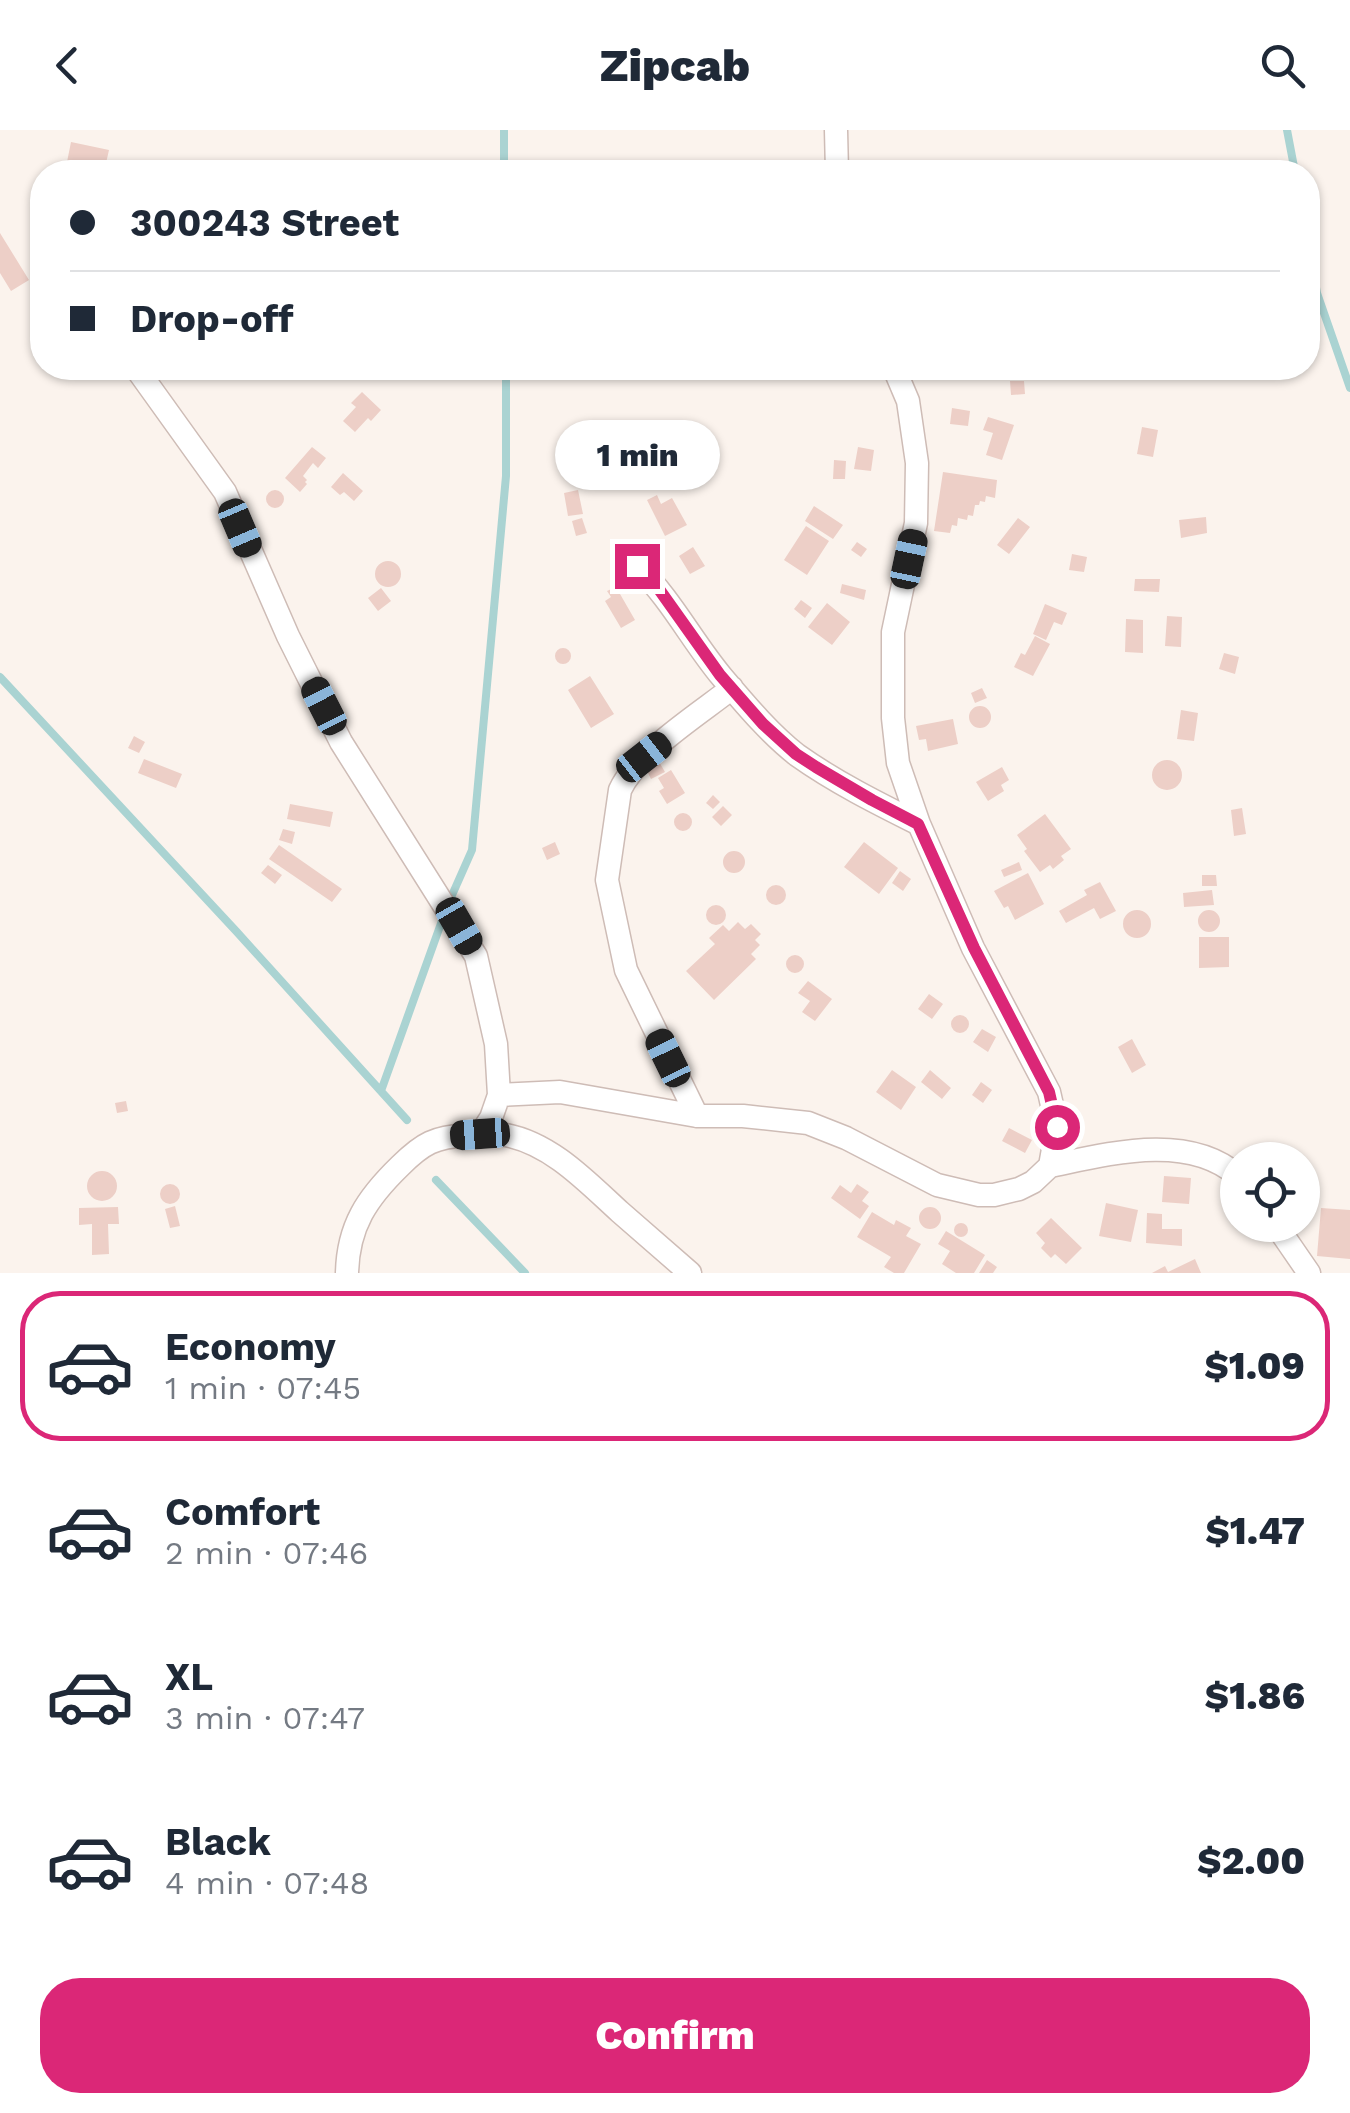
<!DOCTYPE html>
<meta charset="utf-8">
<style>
body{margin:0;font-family:"Work Sans",sans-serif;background:#f2f2f3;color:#1f2937;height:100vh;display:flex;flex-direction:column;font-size:38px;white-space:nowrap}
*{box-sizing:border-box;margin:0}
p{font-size:32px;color:#747a83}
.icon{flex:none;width:55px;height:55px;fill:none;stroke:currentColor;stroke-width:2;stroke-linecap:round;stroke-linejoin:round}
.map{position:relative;height:1143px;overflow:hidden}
.panel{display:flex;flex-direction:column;background:#fff;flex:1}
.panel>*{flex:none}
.banner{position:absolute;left:30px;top:30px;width:1290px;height:220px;border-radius:40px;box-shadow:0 2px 8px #0004;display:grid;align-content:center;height:220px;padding:0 40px;background:#fff}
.controls{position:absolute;left:1220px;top:1012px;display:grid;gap:20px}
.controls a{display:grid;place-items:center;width:100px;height:100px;border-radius:50%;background:#fff;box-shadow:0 2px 8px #0004;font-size:50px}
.end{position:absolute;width:45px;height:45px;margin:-22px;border:12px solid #db2777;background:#fff;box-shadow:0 0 0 5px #fff}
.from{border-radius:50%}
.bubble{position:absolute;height:70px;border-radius:35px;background:#fff;box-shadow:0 2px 8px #0004;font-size:32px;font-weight:800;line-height:70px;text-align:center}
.car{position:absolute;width:30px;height:60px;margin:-30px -15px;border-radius:12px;box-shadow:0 0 8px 2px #0007;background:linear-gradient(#222 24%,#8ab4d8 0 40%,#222 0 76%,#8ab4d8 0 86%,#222 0)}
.banner b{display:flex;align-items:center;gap:35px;height:95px;font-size:38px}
.banner b+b{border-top:2px solid #e0e1e3}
.banner i{width:25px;height:25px;background:#1f2937}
ul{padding:18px 0 0;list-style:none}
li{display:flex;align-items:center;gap:30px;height:150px;margin:0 20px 15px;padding:0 20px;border:5px solid transparent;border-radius:40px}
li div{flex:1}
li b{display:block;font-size:38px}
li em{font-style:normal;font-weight:800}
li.selected{border-color:#db2777}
li>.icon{width:90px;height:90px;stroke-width:1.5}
.button{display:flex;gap:20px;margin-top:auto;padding:20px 40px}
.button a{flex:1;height:115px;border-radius:40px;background:#db2777;color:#fff;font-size:40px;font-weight:800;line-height:115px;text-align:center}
header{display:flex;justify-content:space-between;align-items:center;height:130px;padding:0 40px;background:#fff;font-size:45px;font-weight:800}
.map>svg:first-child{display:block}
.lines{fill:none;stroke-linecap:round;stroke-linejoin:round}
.stream{stroke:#aad3d2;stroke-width:8}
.building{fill:#edcfc7}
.minor-casing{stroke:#cebcb6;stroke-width:25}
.minor{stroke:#fff;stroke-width:22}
.route{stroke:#db2777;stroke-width:12}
</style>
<header><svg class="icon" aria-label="back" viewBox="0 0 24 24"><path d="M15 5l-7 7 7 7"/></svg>Zipcab<svg class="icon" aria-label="search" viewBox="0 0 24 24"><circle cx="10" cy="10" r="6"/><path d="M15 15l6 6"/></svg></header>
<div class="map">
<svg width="1350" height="1143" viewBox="0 0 1350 1143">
<rect width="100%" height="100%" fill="#fbf3ed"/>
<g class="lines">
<path class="stream" d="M504 0V42
M1287 0 1295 42
M1308 112 1317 163 1350 258
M0 547 236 801 407 990
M449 772 472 720 506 346V238
M381 961 444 785
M436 1050 525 1143"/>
</g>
<path class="building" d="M71 12 109 20 104 42H65Z
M799 32 803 42H772Z
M0 103 29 150 11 161 0 143Z
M1010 251H1024L1025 264 1011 265Z
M362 262 381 280 371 291 368 288 355 302 343 291 356 277 351 273Z
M952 278 970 281 968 296 950 294Z
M988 287 1014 295 1002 330 986 325 993 303 983 300Z
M1142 297 1158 300 1153 327 1137 324Z
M312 317 326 328 318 338 313 333 303 346 307 350 305 352 307 354 300 362 285 348Z
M858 317 874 320 871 341 854 339Z
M834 330 846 331 845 349H833Z
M660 349a8 8 0 1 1 16 0a8 8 0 1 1-16 0Z
M943 342 997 350 995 368 986 366 985 372 980 371 979 375H975L973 386 968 385 967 390 958 388 957 396 952 395 950 403 934 401Z
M343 343 363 361 354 371 344 362 340 365 331 357Z
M266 369a9 9 0 1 1 18 0a9 9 0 1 1-18 0Z
M578 360 583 384 568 386 564 363Z
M657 365 661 374 672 368 687 395 665 406 647 370Z
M814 376 843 395 833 409 805 391Z
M1206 387 1207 403 1181 408 1179 390Z
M582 388 587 403 576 406 572 391Z
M1018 388 1030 397 1009 424 997 415Z
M806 396 829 411 807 445 784 430Z
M857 412 867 419 861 427 851 420Z
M693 417 705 436 690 444 679 426Z
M1072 424 1087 427 1084 442 1069 440Z
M375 444a13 13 0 1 1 26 0a13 13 0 1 1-26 0Z
M1135 449H1160L1159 462 1134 461Z
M842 454 866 460 864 470 840 463Z
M616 457 635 490 621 498 605 471 611 467 607 461Z
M381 458 391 471 378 481 368 468Z
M801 470 812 478 805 488 794 479Z
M827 473 850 492 832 515 808 497Z
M1045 474 1067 483 1062 495 1054 492 1046 510 1033 504Z
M1167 486 1182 487 1181 517 1165 516Z
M1126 489 1143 490V523L1125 522Z
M1035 506 1050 514 1033 546 1014 537 1021 523 1025 525Z
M555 526a8 8 0 1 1 16 0a8 8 0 1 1-16 0Z
M1224 523 1239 527 1235 544 1219 539Z
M590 546 614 584 591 598 568 560Z
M982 558 987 568 975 573 971 563Z
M969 587a11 11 0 1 1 22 0a11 11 0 1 1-22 0Z
M1181 580 1198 583 1194 611 1177 609Z
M953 589 958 614 928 621 926 609 919 610 916 596Z
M134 606 145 612 139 623 128 618Z
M144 629 182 644 176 658 138 643Z
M1152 645a15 15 0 1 1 30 0a15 15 0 1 1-30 0Z
M658 630 665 642 651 649 645 637Z
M1002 637 1009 650 1001 655 1004 661 988 671 976 652Z
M671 640 685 663 667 674 659 661 664 658 658 648Z
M713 665 720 672 713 679 706 673Z
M290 674 333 682 330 697 287 689Z
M723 676 732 685 721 696 712 687Z
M1242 678 1246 704 1234 706 1231 680Z
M674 692a9 9 0 1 1 18 0a9 9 0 1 1-18 0Z
M1045 684 1071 719 1061 726 1064 730 1053 739 1050 735 1040 742 1024 721 1027 719 1017 705Z
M283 699 295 702 292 714 279 710Z
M555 712 560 724 547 730 542 718Z
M864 712 898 738 879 764 844 737Z
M279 715 342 759 332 772 269 729Z
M723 732a11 11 0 1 1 22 0a11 11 0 1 1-22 0Z
M1019 732 1022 740 1004 747 1001 740Z
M268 735 282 745 275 754 261 743Z
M900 741 911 749 903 761 892 753Z
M1028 743 1044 774 1015 790 1008 776 1004 778 994 761Z
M1202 745H1216L1217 756H1202Z
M1100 752 1116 781 1100 789 1094 778 1066 793 1059 781 1087 765 1084 760Z
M766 765a10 10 0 1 1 20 0a10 10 0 1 1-20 0Z
M1212 760 1214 775 1184 777 1183 763Z
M706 785a10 10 0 1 1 20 0a10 10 0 1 1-20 0Z
M1198 791a11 11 0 1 1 22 0a11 11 0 1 1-22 0Z
M1123 794a14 14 0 1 1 28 0a14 14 0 1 1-28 0Z
M738 792 745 799 751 794 761 804 755 810 760 815 751 824 756 829 714 870 686 841 715 814 709 808 723 795 729 801Z
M1199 807H1229V837L1199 838Z
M786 834a9 9 0 1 1 18 0a9 9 0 1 1-18 0Z
M808 851 832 869 815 891 802 882 810 871 798 863Z
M929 864 943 874 932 889 918 879Z
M951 894a9 9 0 1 1 18 0a9 9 0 1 1-18 0Z
M982 899 996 907 988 922 973 912Z
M1132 909 1146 935 1132 943 1118 917Z
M892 940 916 957 901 980 876 962Z
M930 940 951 958 942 969 921 952Z
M981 952 992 960 983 973 972 965Z
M126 971 128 981 117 983 115 973Z
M1009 998 1032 1010 1025 1023 1002 1011Z
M87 1056a15 15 0 1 1 30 0a15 15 0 1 1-30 0Z
M1164 1046 1191 1048 1189 1074 1162 1072Z
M160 1064a10 10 0 1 1 20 0a10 10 0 1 1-20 0Z
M857 1054 869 1062 862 1071 869 1076 860 1089 831 1068 840 1055 851 1063Z
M1106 1073 1138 1080 1131 1112 1099 1106Z
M175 1076 180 1096 170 1098 165 1079Z
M118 1077 119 1094H108L109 1124 92 1125V1094L79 1095V1078Z
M919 1088a11 11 0 1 1 22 0a11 11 0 1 1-22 0Z
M1321 1078 1350 1080V1129L1317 1126Z
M872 1082 894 1095 896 1090 911 1098 906 1106 921 1114 904 1143H894L884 1137 891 1127 857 1107Z
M1147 1083 1162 1084V1099H1182V1116L1146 1113Z
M1051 1088 1082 1118 1066 1134 1055 1124 1051 1128 1041 1118 1045 1113 1036 1103Z
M954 1100a7 7 0 1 1 14 0a7 7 0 1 1-14 0Z
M946 1101 985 1125 974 1143H956L942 1134 950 1121 938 1114Z
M1195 1129 1201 1143H1152L1165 1136 1168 1142Z
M987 1130 997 1137 993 1143H979Z"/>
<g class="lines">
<defs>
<path id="minor" d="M836 0 837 42
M136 238 225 362 288 506 341 612 476 826 496 914 499 965
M637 436C671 469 692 511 722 547 745 574 769 603 797 625 835 652 877 673 919 694
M697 986 626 840 607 750 620 660C637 623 699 584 732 558
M480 1005 491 988 499 965 560 962 697 986H743L808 993 846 1008 937 1055 979 1065H994L1019 1059 1033 1052 1050 1036 1057 997 1049 962 973 818 919 694 898 633 893 588V502L916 393 917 333 908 271 894 238
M1050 1036C1108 1024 1188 1002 1238 1046
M1276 1095 1309 1143
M347 1143C348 1096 367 1068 400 1036 423 1013 435 1007 467 1005 480 1005 494 1003 506 1005 552 1014 587 1052 620 1082 644 1103 667 1123 690 1143"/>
</defs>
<use href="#minor" class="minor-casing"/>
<use href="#minor" class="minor"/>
</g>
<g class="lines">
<path class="route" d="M637 436 656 455 720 545 763 594 796 624 816 637 872 670 918 694 974 818 1049 962 1057 997"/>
</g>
</svg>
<div class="controls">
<a><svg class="icon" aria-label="locate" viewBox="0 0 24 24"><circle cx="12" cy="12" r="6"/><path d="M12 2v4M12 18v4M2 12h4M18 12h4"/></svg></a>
</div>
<i class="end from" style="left:1057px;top:997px"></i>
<i class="end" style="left:637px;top:436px"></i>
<div class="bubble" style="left:555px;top:290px;width:165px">1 min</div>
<i class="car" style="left:240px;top:398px;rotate:157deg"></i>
<i class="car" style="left:909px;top:429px;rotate:12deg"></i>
<i class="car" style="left:324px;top:576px;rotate:333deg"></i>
<i class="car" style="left:644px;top:627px;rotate:52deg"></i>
<i class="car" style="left:459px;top:796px;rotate:150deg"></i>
<i class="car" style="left:668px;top:928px;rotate:334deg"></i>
<i class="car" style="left:480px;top:1004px;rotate:266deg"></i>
<div class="banner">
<b><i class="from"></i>300243 Street</b>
<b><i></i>Drop-off</b>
</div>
</div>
<section class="panel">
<ul>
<li class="selected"><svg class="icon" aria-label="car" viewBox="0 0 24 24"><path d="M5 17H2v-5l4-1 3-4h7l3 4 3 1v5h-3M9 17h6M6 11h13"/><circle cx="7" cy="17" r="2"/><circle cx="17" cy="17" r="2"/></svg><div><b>Economy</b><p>1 min · 07:45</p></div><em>$1.09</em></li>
<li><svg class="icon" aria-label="car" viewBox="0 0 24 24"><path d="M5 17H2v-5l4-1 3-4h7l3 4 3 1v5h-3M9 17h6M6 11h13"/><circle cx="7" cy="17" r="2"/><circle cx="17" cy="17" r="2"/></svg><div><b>Comfort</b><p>2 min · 07:46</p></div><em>$1.47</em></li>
<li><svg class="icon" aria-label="car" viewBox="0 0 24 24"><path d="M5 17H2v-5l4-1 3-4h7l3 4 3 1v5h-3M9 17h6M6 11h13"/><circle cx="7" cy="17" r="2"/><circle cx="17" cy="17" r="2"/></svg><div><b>XL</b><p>3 min · 07:47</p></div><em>$1.86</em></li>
<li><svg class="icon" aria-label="car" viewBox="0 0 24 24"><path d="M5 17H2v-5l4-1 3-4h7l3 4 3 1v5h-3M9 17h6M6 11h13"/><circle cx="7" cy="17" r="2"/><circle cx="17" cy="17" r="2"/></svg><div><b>Black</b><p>4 min · 07:48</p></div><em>$2.00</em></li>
</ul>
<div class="button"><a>Confirm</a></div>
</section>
